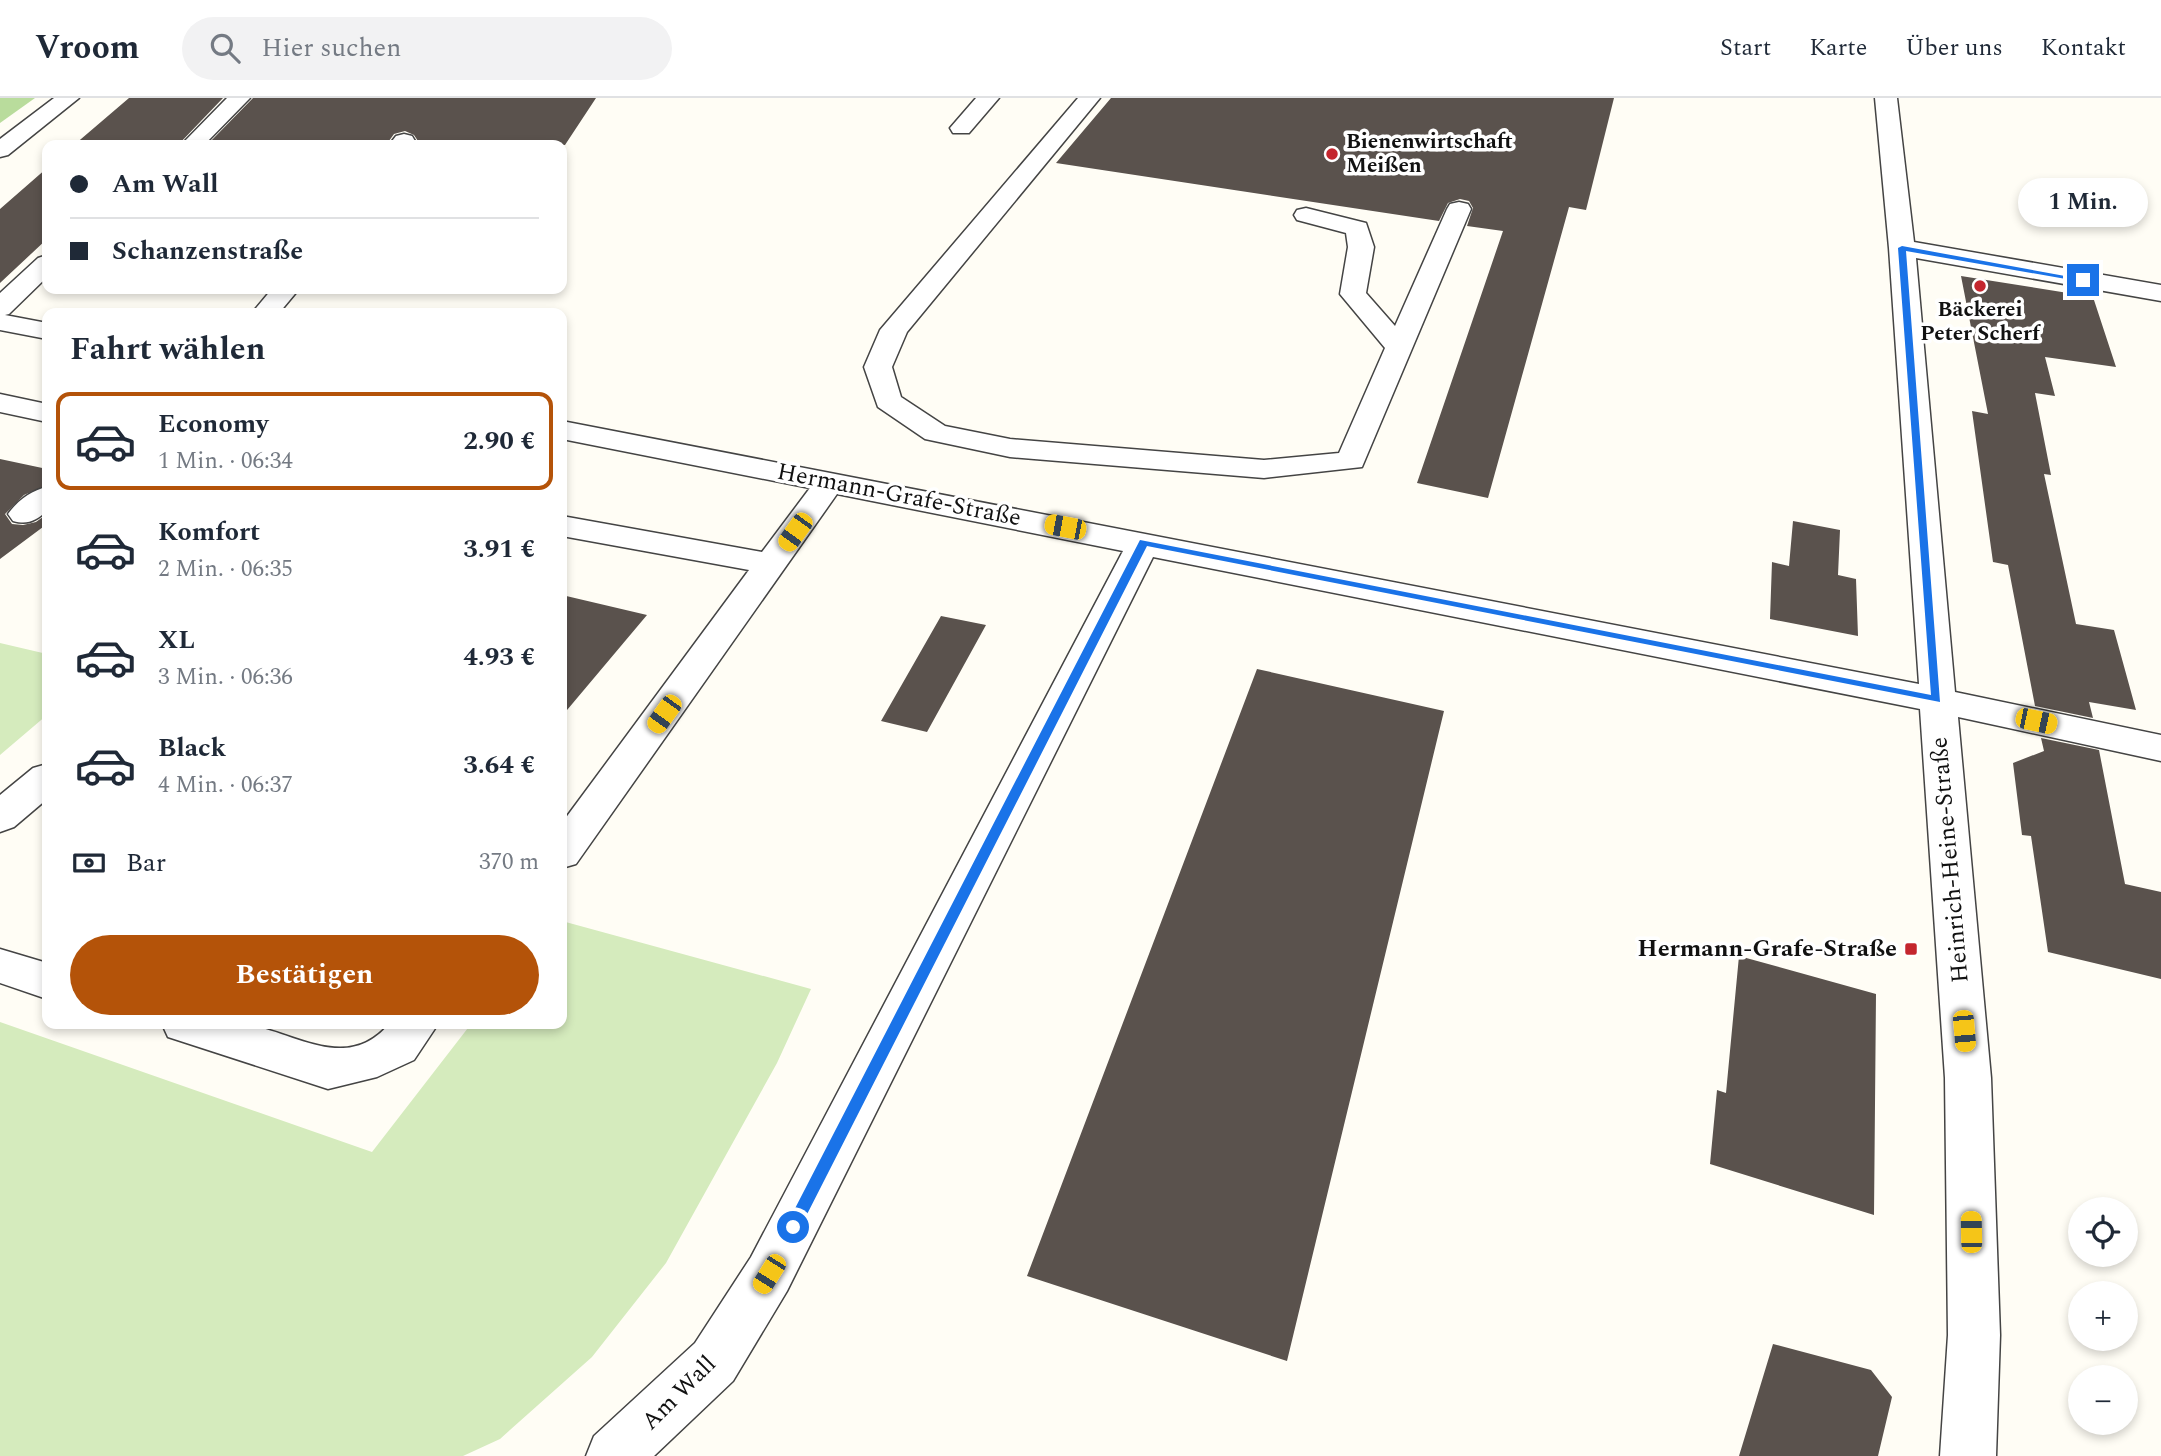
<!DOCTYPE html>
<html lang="de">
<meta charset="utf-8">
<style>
body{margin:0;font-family:Spectral,serif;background:#f2f2f3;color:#1f2937;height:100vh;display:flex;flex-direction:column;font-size:26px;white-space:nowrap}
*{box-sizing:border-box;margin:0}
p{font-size:23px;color:#747a83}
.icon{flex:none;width:38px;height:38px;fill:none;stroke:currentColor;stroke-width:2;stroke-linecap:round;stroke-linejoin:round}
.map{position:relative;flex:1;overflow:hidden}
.sheet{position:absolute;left:42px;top:210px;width:525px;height:721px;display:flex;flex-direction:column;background:#fff;border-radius:14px;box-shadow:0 4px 10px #0003}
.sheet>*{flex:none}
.hud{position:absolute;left:42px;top:42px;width:525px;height:154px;border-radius:14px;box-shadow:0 4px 10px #0003;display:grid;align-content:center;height:154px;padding:0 28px;background:#fff}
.controls{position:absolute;left:2068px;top:1099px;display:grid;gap:14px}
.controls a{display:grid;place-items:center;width:70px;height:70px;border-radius:50%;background:#fff;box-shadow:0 4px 10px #0003;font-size:35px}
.end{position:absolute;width:32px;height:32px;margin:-16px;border:9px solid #1a73e8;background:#fff;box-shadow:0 0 0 4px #fff}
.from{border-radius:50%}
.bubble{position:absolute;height:49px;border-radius:24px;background:#fff;box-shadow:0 4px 10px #0003;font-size:23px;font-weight:700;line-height:49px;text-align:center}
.car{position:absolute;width:21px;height:42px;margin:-21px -10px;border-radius:9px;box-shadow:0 0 5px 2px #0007;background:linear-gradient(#f5c518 24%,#345 0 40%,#f5c518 0 76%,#345 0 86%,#f5c518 0)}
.hud b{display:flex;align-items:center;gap:24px;height:66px;font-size:26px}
.hud b+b{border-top:2px solid #e0e1e3}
.hud i{width:18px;height:18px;background:#1f2937}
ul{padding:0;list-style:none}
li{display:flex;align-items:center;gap:21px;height:98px;margin:0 14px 10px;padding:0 14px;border:4px solid transparent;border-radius:14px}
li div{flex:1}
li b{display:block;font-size:26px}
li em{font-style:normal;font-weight:700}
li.on{border-color:#b45309}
li>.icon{width:63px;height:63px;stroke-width:1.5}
h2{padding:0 28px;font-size:32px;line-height:84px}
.pay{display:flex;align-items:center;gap:18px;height:77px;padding:0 28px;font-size:26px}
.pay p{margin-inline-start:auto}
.cta{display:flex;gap:14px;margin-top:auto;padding:14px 28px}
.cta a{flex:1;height:80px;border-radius:42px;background:#b45309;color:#fff;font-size:28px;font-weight:700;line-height:80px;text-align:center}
header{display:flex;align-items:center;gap:42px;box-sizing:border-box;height:98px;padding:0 35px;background:#fff;border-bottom:2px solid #e0e1e3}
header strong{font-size:33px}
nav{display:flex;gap:38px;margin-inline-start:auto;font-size:24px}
.search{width:490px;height:63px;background:#f2f2f3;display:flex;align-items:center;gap:18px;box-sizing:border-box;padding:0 24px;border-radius:38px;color:#747a83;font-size:26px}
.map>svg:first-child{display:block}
.green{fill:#d5ebbd}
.forest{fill:#b9dc9c}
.building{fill:#5a524d}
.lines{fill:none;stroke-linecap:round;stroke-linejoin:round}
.minor-casing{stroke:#444;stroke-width:3}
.minor{fill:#fff;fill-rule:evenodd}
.route{fill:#1a73e8}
.poi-dot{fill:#c4262e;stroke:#fff;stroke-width:2.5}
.labels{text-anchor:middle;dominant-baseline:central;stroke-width:7;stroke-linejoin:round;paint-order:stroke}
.far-poi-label{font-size:21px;font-weight:bold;fill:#111;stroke:#fff;text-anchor:start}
.street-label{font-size:24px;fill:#111;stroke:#fff}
.poi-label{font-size:24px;font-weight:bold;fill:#111;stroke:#fff;text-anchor:end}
</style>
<header>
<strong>Vroom</strong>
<div class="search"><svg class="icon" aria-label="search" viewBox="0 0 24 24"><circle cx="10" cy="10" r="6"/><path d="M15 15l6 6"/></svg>Hier suchen</div>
<nav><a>Start</a><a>Karte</a><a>Über uns</a><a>Kontakt</a></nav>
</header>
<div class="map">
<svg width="2161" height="1358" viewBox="0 0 2161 1358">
<rect width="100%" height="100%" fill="#fffdf5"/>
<path class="green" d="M0 545 47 556V617L0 657Z
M562 823 811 891 777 965 666 1165 592 1259 500 1341 463 1358H0V924L372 1054 471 926H562Z"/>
<path class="forest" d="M0 0H35L0 25Z"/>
<path class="building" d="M129 0H223L178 47H74Z
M253 0H596L565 47H415L418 43 414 37 405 33 394 36 386 47H207Z
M1111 0H1614L1586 112 1569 109 1488 400 1417 385 1503 133 1467 128 1473 110 1469 103 1460 101 1448 105 1439 123 1056 65Z
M47 70V141L0 185V111Z
M1961 178 2093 199 2116 269 2045 259 2055 298 2035 295 2051 377 2044 376 2076 526 2114 532 2136 612 2089 604 2093 620 2035 608 2008 467 1993 464 1972 313 1988 316Z
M0 361 47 371V387L24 397 5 416 12 426 23 427 36 424 47 416V426L0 461Z
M1793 423 1840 432 1838 477 1856 481 1858 538 1770 521 1772 464 1789 468Z
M562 497 647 517 562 618Z
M941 518 986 527 927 634 881 623Z
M1257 571 1444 613 1287 1263 1027 1178Z
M2041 640 2099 652 2125 786 2161 794V881L2048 854 2031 738 2022 737 2013 665 2044 653Z
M1739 858 1876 896 1874 1117 1710 1066 1717 992 1726 995Z
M1773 1246 1871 1272 1892 1299 1878 1358H1739Z"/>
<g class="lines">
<defs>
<path id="minor" d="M54 0H79L8 57 0 59V41Z
M227 0H250L204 47H181Z
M976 0H999L969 35H953L950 30Z
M1078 0H1100L907 234 892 269 901 299 945 328 1010 341 1264 362 1339 355 1385 250 1340 196 1348 149 1346 135 1297 122 1294 117 1297 112 1306 110 1366 125 1374 149 1366 195 1395 228 1447 111 1450 106 1459 104 1468 106 1471 111 1362 369 1264 380 1010 359 925 341 878 309 864 269 880 232Z
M1875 0H1897L1914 144 2161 187V203L1916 160 1955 594 2161 637V663L1958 619 1991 980 2000 1237 1996 1358H1940L1948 1237 1945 980 1920 611 1153 459 787 1193 733 1283 654 1358H586L594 1338 695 1245 751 1159 1123 453 837 396 576 766 562 770V725L749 472 562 438V418L762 454 810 390 562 341V323L1919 586 1889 150Z
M404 36 412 38 415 43 412 47H389L396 38Z
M47 157V179L9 216 5 217 47 225V241L0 232V195L38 160Z
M272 191H299L279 215H252Z
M0 296 47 306V324L0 314Z
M47 389V413C35 423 28 427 13 423L8 416C17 403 32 392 47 389Z
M47 666V701L14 729 0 734V697L33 670Z
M0 851 47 865V901L0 885Z
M162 926C188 926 217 923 243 926 293 932 346 977 389 926H438L414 962 377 979 328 991 168 939Z"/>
</defs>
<use href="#minor" class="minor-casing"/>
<use href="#minor" class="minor"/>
</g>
<path class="route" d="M1902 148 2087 182 2083 184 1906 153 1940 604 1147 448 798 1134H788L786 1129 788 1124 1140 442 1931 597 1898 150Z"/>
<g class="poi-dot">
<circle cx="1332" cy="56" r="7"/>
<circle cx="1980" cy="188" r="7"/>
<rect x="1904" y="844" width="14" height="14" rx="3.5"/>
</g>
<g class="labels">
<g class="far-poi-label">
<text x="1346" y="44">Bienenwirtschaft<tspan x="1346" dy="24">Meißen</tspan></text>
<text x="1980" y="212" text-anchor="middle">Bäckerei<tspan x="1980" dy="24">Peter Scherf</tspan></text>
</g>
<g class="street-label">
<text transform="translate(899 397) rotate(11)">Hermann-Grafe-Straße</text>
<text transform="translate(1950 762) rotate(-95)">Heinrich-Heine-Straße</text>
<text transform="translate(679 1295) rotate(-45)">Am Wall</text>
</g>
<g class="poi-label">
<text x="1897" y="851">Hermann-Grafe-Straße</text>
</g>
</g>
</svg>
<div class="controls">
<a><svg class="icon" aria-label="locate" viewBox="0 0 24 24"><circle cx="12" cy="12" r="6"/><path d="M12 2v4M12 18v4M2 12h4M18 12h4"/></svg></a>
<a>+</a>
<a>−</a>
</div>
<i class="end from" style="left:793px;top:1129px"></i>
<i class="end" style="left:2083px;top:182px"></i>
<div class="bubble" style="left:2018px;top:80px;width:130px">1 Min.</div>
<i class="car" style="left:1065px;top:429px;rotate:281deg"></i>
<i class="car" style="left:795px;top:434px;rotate:216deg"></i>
<i class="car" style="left:664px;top:616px;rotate:216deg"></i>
<i class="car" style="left:2036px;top:623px;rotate:102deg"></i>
<i class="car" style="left:1964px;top:933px;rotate:175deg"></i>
<i class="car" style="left:1971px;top:1134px;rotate:359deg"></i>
<i class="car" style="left:769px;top:1176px;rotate:212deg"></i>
<div class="hud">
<b><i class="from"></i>Am Wall</b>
<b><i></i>Schanzenstraße</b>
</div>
<section class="sheet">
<h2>Fahrt wählen</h2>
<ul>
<li class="on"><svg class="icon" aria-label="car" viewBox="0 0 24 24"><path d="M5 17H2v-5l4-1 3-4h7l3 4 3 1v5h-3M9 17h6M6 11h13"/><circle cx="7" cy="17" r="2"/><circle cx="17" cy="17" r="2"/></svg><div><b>Economy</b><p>1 Min. · 06:34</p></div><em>2.90 €</em></li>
<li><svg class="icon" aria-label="car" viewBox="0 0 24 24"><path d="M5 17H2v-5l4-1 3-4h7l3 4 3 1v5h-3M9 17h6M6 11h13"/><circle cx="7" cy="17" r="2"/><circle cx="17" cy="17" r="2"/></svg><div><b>Komfort</b><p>2 Min. · 06:35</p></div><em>3.91 €</em></li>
<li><svg class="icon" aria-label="car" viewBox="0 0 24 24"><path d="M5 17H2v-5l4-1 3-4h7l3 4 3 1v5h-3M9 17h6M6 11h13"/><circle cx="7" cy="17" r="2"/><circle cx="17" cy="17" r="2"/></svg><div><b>XL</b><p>3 Min. · 06:36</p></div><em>4.93 €</em></li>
<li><svg class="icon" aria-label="car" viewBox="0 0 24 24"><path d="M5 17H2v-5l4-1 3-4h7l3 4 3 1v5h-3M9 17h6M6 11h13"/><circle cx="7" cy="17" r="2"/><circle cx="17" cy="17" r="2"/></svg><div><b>Black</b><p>4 Min. · 06:37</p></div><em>3.64 €</em></li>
</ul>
<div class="pay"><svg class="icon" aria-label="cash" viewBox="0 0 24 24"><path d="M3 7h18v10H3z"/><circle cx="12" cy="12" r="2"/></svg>Bar<p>370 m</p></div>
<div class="cta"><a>Bestätigen</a></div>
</section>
</div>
